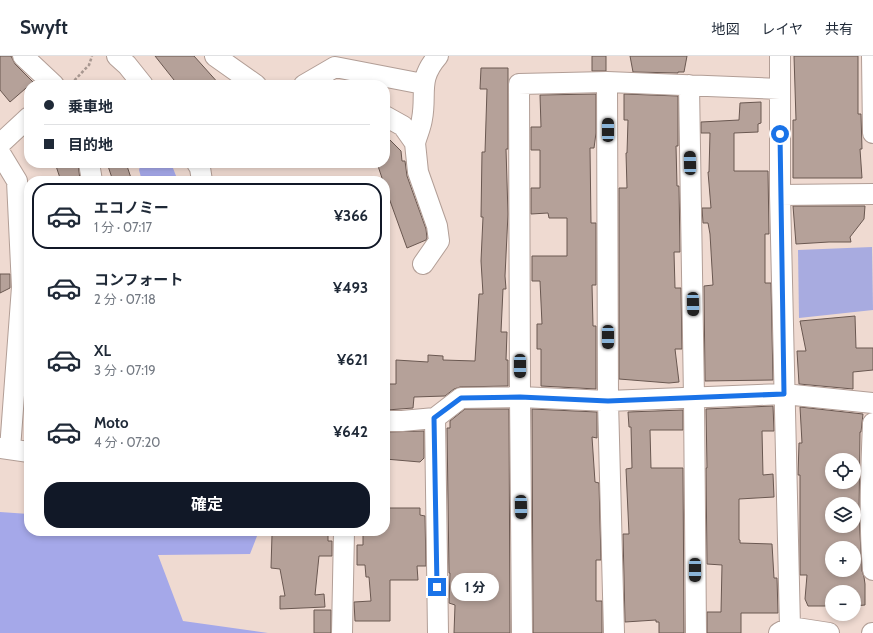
<!DOCTYPE html>
<html lang="ja">
<meta charset="utf-8">
<style>
body{margin:0;font-family:Cabin,"Noto Sans JP",sans-serif;background:#f2f2f3;color:#1f2937;height:100vh;display:flex;flex-direction:column;font-size:15px;white-space:nowrap}
*{box-sizing:border-box;margin:0}
p{font-size:13px;color:#747a83}
.icon{flex:none;width:22px;height:22px;fill:none;stroke:currentColor;stroke-width:2;stroke-linecap:round;stroke-linejoin:round}
.map{position:relative;flex:1;overflow:hidden}
.sheet{position:absolute;left:24px;top:120px;width:366px;height:360px;display:flex;flex-direction:column;background:#fff;border-radius:16px;box-shadow:0 2px 6px #0003}
.sheet>*{flex:none}
.banner{position:absolute;left:24px;top:24px;width:366px;height:88px;border-radius:16px;box-shadow:0 2px 6px #0003;display:grid;align-content:center;height:88px;padding:0 20px;background:#fff}
.controls{position:absolute;left:825px;top:397px;display:grid;gap:8px}
.controls a{display:grid;place-items:center;width:36px;height:36px;border-radius:50%;background:#fff;box-shadow:0 2px 6px #0003;font-size:20px}
.end{position:absolute;width:18px;height:18px;margin:-9px;border:5px solid #1a73e8;background:#fff;box-shadow:0 0 0 2px #fff}
.from{border-radius:50%}
.bubble{position:absolute;height:28px;border-radius:14px;background:#fff;box-shadow:0 2px 6px #0003;font-size:13px;font-weight:700;line-height:28px;text-align:center}
.car{position:absolute;width:12px;height:24px;margin:-12px -6px;border-radius:5px;box-shadow:0 0 3px 1px #0007;background:linear-gradient(#222 24%,#8ab4d8 0 40%,#222 0 76%,#8ab4d8 0 86%,#222 0)}
.banner b{display:flex;align-items:center;gap:14px;height:38px;font-size:15px}
.banner b+b{border-top:1px solid #e0e1e3}
.banner i{width:10px;height:10px;background:#1f2937}
ul{padding:7px 0 0;list-style:none}
li{display:flex;align-items:center;gap:12px;height:66px;margin:0 8px 6px;padding:0 12px;border:2px solid transparent;border-radius:16px}
li div{flex:1}
li b{display:block;font-size:15px}
li em{font-style:normal;font-weight:700}
li.active{border-color:#111827}
li>.icon{width:36px;height:36px;stroke-width:1.5}
.primary-button{display:flex;gap:8px;margin-top:auto;padding:8px 20px}
.primary-button a{flex:1;height:46px;border-radius:16px;background:#111827;color:#fff;font-size:16px;font-weight:700;line-height:46px;text-align:center}
header{display:flex;align-items:center;gap:24px;box-sizing:border-box;height:56px;padding:0 20px;background:#fff;border-bottom:1px solid #e0e1e3}
header strong{font-size:19px}
nav{display:flex;gap:22px;margin-inline-start:auto;font-size:14px}
.map>svg:first-child{display:block}
.green{fill:#a8abe0}
.forest{fill:#a5a8e9}
.building{fill:#b5a199;stroke:#6a5851;fill-rule:evenodd}
.lines{fill:none;stroke-linecap:round;stroke-linejoin:round}
.minor-casing{stroke:#b29e96;stroke-width:22}
.path{stroke:#a79790;stroke-width:2.5;stroke-dasharray:3 2;stroke-linecap:butt}
.minor{stroke:#fff;stroke-width:20}
.route{stroke:#1a73e8;stroke-width:5}
</style>
<header>
<strong>Swyft</strong>
<nav><a>地図</a><a>レイヤ</a><a>共有</a></nav>
</header>
<div class="map">
<svg width="873" height="577" viewBox="0 0 873 577">
<rect width="100%" height="100%" fill="#efdad1"/>
<path class="green" d="M872 191 873 254 799 262 798 194Z"/>
<path class="forest" d="M141 107H171L178 125H142L139 114Z
M0 456 29 458V475H259L250 498 158 499 183 565 268 577H0Z"/>
<path class="building" d="M0 0H11L15 8 33 26 10 46 0 34Z
M155 0H194L220 29H178Z
M592 0H606V15H592Z
M630 0H687L684 16H678V17L633 16Z
M794 0H858V58H861L862 93H860L862 122H793V64H796Z
M481 12H508V93H506L508 158 505 220 506 233H503L501 276H507L506 304H508V330L460 331 454 333 445 340 414 341 413 352 387 354V328H396V304L428 306V299L443 300V304L475 305 479 238H483L481 205 483 161H481L482 96H485L487 33H480Z
M596 38V77L594 92H590L591 167H596V229H592L593 270H596V333L541 330V293H537V268H542L540 225H532V200H567V162H549L548 157 531 158V132H540V94H531V71H541L540 39Z
M624 38 678 40V90H676L677 130H679L680 196H674L675 232H681L682 293H675L679 326 669 327 619 323V132H627L626 97H627L628 64H624Z
M761 46V67L758 68V76L734 77V115H768L769 178H765V227H771L773 324 705 325 704 230 713 229 710 178 708 167H703L702 152H711L708 116H709L710 77H701V66L739 64 740 47Z
M385 79 401 95 402 105H405L407 120 426 173 427 182 426 184 407 192 385 131V125H383L377 107H385Z
M55 107H78L80 124 61 125Z
M119 107H126L132 125H113L108 110Z
M793 150H865L864 163 850 181 851 186H829L796 188Z
M0 218H10V232L0 237Z
M855 260 856 292H873V314L853 316V333L799 328 797 295H806L800 265Z
M773 350 774 375H762L763 419 773 418 774 441 739 443V484H740V487L772 488 774 522H777L778 557H741V577H707V556H721L722 509 707 508 706 412H707L706 353Z
M800 351 863 358 861 376H860L859 459 862 515 864 521 865 528V549L854 550V536H832V550H808L805 543 807 519H800V419H798L799 387H802ZM832 404H854V426H832ZM832 448H854V470H832ZM832 492H854V514H832Z
M465 353H509L510 577H454L455 549 449 547 450 517H449L447 372H450V365Z
M532 353 597 356V382L592 381 595 426 599 427 601 504H596V545H602V577H533Z
M683 354V374H650L651 412H683L684 577H659V566H656V564L625 566 623 478H629L626 413 632 412 631 371H629L628 356Z
M424 375V402L420 406 385 403V376Z
M385 452H420V459L425 460 426 510H417L418 524H390V565H355L354 546 371 545 369 521H366L365 509H357V489H363V475H385Z
M328 477V485H332V500H319L315 539 324 538 325 551 280 553V540H285L280 513 271 512 272 479Z
M314 554H331V577H314Z"/>
<g class="lines">
<defs>
<path id="minor" d="M23 0 54 29
M117 0 127 9 143 29
M215 0 256 29
M780 0V139L790 571
M872 0 873 77
M607 26 608 345 614 577
M304 29 335 11 423 28
M689 29 694 342 696 577
M385 60 403 70 415 87 418 116 437 170 439 185 423 208
M415 87C417 79 421 71 422 63 427 37 417 24 438 0
M0 88 29 61
M0 97 17 125 22 231 10 393
M89 107 92 125
M197 107 200 112 202 125
M780 139 873 138
M435 362 438 577
M385 365H402L435 362 461 342 520 341 608 345 784 338 873 347
M873 367C871 416 869 465 873 514
M0 392 29 396
M342 577 344 475
M522 577 520 341 519 28 607 26 780 33
M779 577 790 571 829 577
M872 577H873"/>
</defs>
<use href="#minor" class="minor-casing"/>
<path class="path" d="M71 28 89 9 92 0"/>
<use href="#minor" class="minor"/>
</g>
<g class="lines">
<path class="route" d="M437 531 434 362 461 342 520 341 608 345 784 338 780 78"/>
</g>
</svg>
<div class="controls">
<a><svg class="icon" aria-label="locate" viewBox="0 0 24 24"><circle cx="12" cy="12" r="6"/><path d="M12 2v4M12 18v4M2 12h4M18 12h4"/></svg></a>
<a><svg class="icon" aria-label="layers" viewBox="0 0 24 24"><path d="M12 4l9 5-9 5-9-5zM3 14l9 5 9-5"/></svg></a>
<a>+</a>
<a>−</a>
</div>
<i class="end from" style="left:780px;top:78px"></i>
<i class="end" style="left:437px;top:531px"></i>
<div class="bubble" style="left:451px;top:517px;width:48px">1 分</div>
<i class="car" style="left:608px;top:74px;rotate:0deg"></i>
<i class="car" style="left:690px;top:107px;rotate:359deg"></i>
<i class="car" style="left:693px;top:248px;rotate:179deg"></i>
<i class="car" style="left:608px;top:281px;rotate:180deg"></i>
<i class="car" style="left:520px;top:310px;rotate:180deg"></i>
<i class="car" style="left:521px;top:451px;rotate:179deg"></i>
<i class="car" style="left:695px;top:514px;rotate:180deg"></i>
<div class="banner">
<b><i class="from"></i>乗車地</b>
<b><i></i>目的地</b>
</div>
<section class="sheet">
<ul>
<li class="active"><svg class="icon" aria-label="car" viewBox="0 0 24 24"><path d="M5 17H2v-5l4-1 3-4h7l3 4 3 1v5h-3M9 17h6M6 11h13"/><circle cx="7" cy="17" r="2"/><circle cx="17" cy="17" r="2"/></svg><div><b>エコノミー</b><p>1 分 · 07:17</p></div><em>¥366</em></li>
<li><svg class="icon" aria-label="car" viewBox="0 0 24 24"><path d="M5 17H2v-5l4-1 3-4h7l3 4 3 1v5h-3M9 17h6M6 11h13"/><circle cx="7" cy="17" r="2"/><circle cx="17" cy="17" r="2"/></svg><div><b>コンフォート</b><p>2 分 · 07:18</p></div><em>¥493</em></li>
<li><svg class="icon" aria-label="car" viewBox="0 0 24 24"><path d="M5 17H2v-5l4-1 3-4h7l3 4 3 1v5h-3M9 17h6M6 11h13"/><circle cx="7" cy="17" r="2"/><circle cx="17" cy="17" r="2"/></svg><div><b>XL</b><p>3 分 · 07:19</p></div><em>¥621</em></li>
<li><svg class="icon" aria-label="car" viewBox="0 0 24 24"><path d="M5 17H2v-5l4-1 3-4h7l3 4 3 1v5h-3M9 17h6M6 11h13"/><circle cx="7" cy="17" r="2"/><circle cx="17" cy="17" r="2"/></svg><div><b>Moto</b><p>4 分 · 07:20</p></div><em>¥642</em></li>
</ul>
<div class="primary-button"><a>確定</a></div>
</section>
</div>
